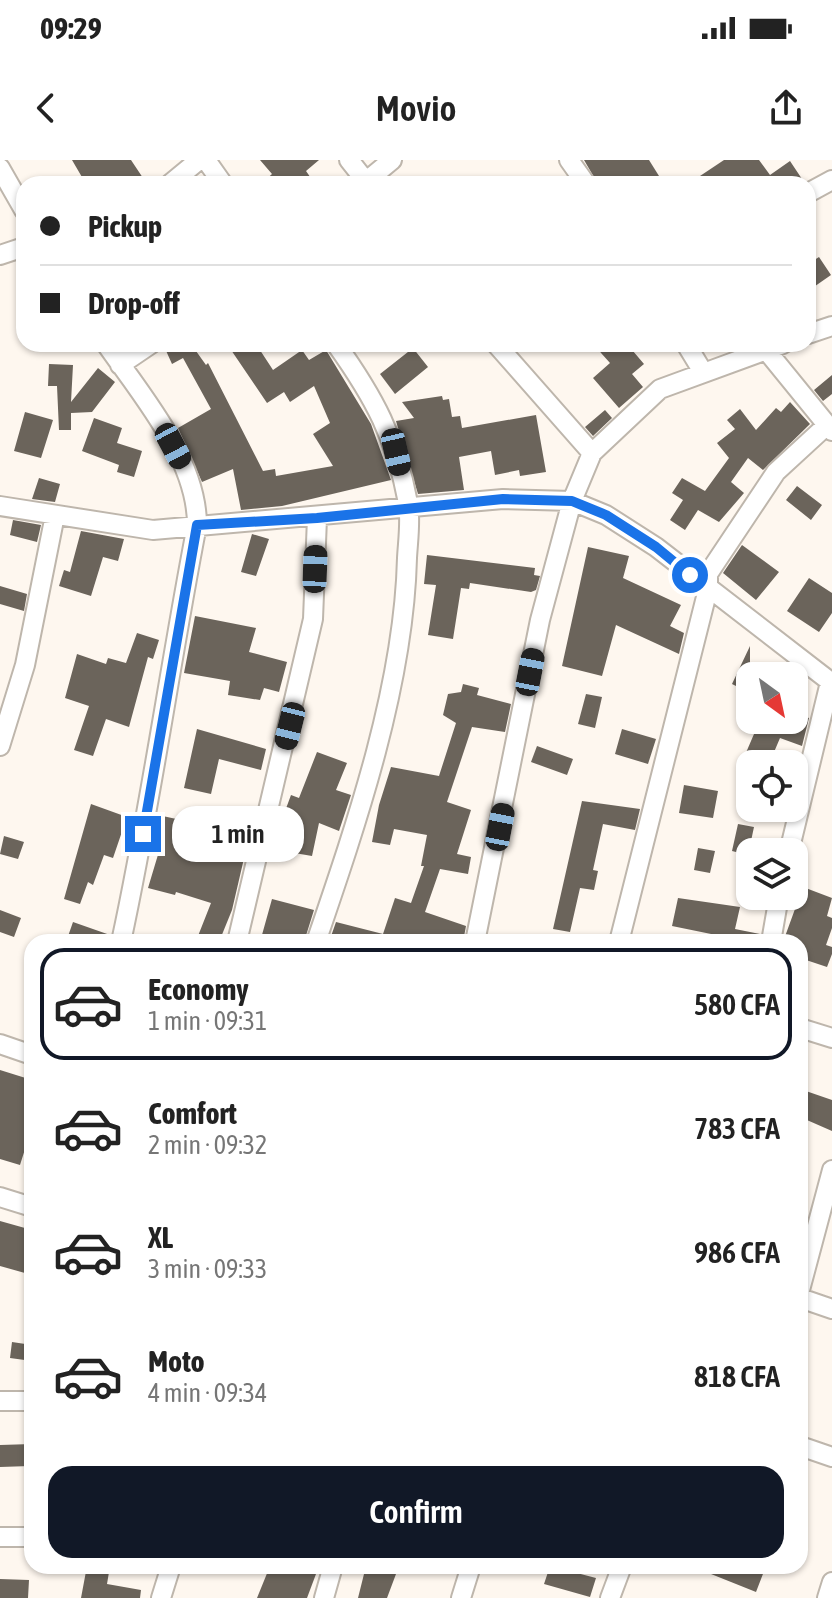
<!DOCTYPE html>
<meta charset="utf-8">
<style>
body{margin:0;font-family:"Asap Condensed",sans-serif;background:#f6f6f6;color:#222;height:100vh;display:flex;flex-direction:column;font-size:30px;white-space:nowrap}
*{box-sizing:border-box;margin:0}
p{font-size:26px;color:#767676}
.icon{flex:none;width:44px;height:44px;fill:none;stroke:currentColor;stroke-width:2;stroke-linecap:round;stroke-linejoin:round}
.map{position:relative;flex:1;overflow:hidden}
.side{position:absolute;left:24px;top:774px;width:784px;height:640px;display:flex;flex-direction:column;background:#fff;border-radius:24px;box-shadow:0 2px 6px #0004}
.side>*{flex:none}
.banner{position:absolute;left:16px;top:16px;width:800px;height:176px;border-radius:24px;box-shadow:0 2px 6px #0004;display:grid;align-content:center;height:176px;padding:0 24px;background:#fff}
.needle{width:52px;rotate:147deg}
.tools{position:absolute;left:736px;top:502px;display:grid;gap:16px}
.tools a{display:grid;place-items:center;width:72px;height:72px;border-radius:16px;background:#fff;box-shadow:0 2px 6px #0004;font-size:40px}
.end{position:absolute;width:36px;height:36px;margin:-18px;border:10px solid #1a73e8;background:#fff;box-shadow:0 0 0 4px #fff}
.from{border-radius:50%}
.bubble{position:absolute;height:56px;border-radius:24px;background:#fff;box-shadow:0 2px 6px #0004;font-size:26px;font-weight:600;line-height:56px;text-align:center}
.car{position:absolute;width:24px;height:48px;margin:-24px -12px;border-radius:10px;box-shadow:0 0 6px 2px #0007;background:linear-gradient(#222 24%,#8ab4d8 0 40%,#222 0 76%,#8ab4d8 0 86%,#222 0)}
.banner b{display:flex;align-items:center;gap:28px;height:76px;font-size:30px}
.banner b+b{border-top:2px solid #e0e0e0}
.banner i{width:20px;height:20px;background:#222}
ul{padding:14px 0 0;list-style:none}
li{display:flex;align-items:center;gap:24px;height:112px;margin:0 16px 12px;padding:0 8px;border:4px solid transparent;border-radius:24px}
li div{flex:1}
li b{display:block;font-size:30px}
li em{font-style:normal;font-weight:600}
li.current{border-color:#111827}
li>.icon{width:72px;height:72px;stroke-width:1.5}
.primary-button{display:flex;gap:16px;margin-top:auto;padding:16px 24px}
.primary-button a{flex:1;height:92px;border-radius:24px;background:#111827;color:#fff;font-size:32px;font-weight:600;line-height:92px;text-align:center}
.status{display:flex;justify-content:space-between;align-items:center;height:56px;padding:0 40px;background:#fff;direction:ltr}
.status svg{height:22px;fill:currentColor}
header{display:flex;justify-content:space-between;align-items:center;height:104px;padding:0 24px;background:#fff;font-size:36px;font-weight:600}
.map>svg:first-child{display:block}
.building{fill:#6b645b}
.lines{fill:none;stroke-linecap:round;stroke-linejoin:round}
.street-casing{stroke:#beb6ac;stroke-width:22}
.street{stroke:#fff;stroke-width:18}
.route{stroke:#1a73e8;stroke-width:10}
</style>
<div class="status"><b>09:29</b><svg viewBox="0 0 49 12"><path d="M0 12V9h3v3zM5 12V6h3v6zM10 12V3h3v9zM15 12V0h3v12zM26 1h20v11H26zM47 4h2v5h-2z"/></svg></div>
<header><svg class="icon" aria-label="back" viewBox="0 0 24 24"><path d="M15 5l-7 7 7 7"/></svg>Movio<svg class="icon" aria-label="share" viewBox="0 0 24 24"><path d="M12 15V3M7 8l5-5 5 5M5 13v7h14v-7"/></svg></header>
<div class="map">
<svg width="832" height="1438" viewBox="0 0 832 1438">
<rect width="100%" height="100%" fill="#fef7ef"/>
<path class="building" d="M72 0H131L147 24H86Z
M260 0H319L306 11 315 24H261L272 14Z
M584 0H649L664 24H598Z
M724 0H759L770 15 790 1 804 22 688 24Z
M819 97 831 115 808 131V104Z
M163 184H208L196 191 206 205 208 203 263 311 275 309 276 316 333 306 313 274 330 263 314 226 290 242 284 232 267 243 227 184H256L273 210 302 190 309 200 326 190 371 264 391 320 282 346 241 350 233 309 202 322 178 268 211 249 183 198 172 204Z
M593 184H627L644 204 632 214 643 227 619 248 593 218 610 203Z
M413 188 428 207 395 234 380 214Z
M49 204 73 205 71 242 98 208 115 222 92 252 71 253V270H59L57 226H48Z
M832 215V234L823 241 814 230Z
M442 236 443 240 449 239 452 257 460 256 462 268 536 255 546 312 520 316 519 310 495 315 491 291 459 297 464 330 418 334 396 261 414 258 402 242Z
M790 242 810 264 763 310 748 298 731 322 744 333 719 362 698 350 685 370 670 360 683 340 672 333 682 318 705 331 729 298 717 283 735 269 727 260 740 249 756 270 776 248 781 252Z
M605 250 612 258 593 276 585 267Z
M25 252 53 260 41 298 14 291Z
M94 258 122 268 117 283 142 291 134 317 117 312 119 305 82 291Z
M39 318 60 324 55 342 32 339Z
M797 326 822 345 811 360 786 340Z
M13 360 41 365 37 382 10 375Z
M81 371 124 379 118 401 103 397 91 436 59 426 64 410 70 412Z
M252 374 269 379 256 416 241 412Z
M742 385 779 412 756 440 723 413Z
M588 387 629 396 623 418 681 445 670 466 684 473 679 494 616 465 602 516 562 506Z
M427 395 535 408 534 415 540 416 536 430 531 432 470 423 469 429 461 428 453 479 428 475 436 425 424 424Z
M809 418 832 433V453L819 472 787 451Z
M0 426 27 434 24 451 0 444Z
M195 456 256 468 249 492 287 502 279 532 264 528 260 540 228 535 230 521 184 513Z
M137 473 159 480 153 499 148 497 129 567 106 559 93 596 74 590 89 546 65 538 77 494 106 504 108 498 126 503Z
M750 486V533L732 524Z
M463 524 479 528 477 535 511 544 505 572 472 567 447 642 471 650 457 694 471 697 468 714 440 709 425 752 466 766 463 782H424L402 774 399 782H329L336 762 383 774 395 738 411 743 424 706H421L427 675 394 669 390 685 372 682 379 645 391 607 439 616 456 563 443 555 448 534 461 532Z
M586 534 602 537 595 568 578 564Z
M794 552 809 558 802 586 780 578 769 604 745 595 760 560H794Z
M197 569 266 589 261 610 219 599 211 634 184 628Z
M622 569 656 579 648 604 615 594Z
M537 586 573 599 567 615 531 602Z
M317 592 347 603 336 630 351 635 339 671 319 663 312 696 271 689 291 635 299 638Z
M684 625 718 631 713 658 679 653Z
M582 641 640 649 635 670 603 664 593 710 598 711 594 730 580 728 570 772 553 769Z
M91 644 127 657 113 698 104 695 93 725 88 722 80 744 64 739Z
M208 648 224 652 223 657 252 664 232 750 219 782 198 776 211 743 176 732 175 735 148 728 163 678 154 676 158 655 204 665Z
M738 664 754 667 748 695 732 691Z
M4 676 24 682 18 699 0 694Z
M698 688 715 691 710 713 694 710Z
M803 727 832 738 827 756 832 758V768L826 785 832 787V794L827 807 800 798V782H783Z
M678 738 740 747 735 769 760 774 759 782H714L716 775 672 766Z
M272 739 314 750 304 782H260Z
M0 750 21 758 14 777 0 772Z
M73 762 110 775 109 782H66Z
M0 910 32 920V967L20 1005 0 999Z
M803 930 832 940V971L800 957Z
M0 1061 32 1070V1115L0 1106Z
M12 1182 32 1185V1201L10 1198Z
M32 1284 30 1306 0 1307V1285Z
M87 1406H110L107 1424 141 1430 140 1438H81Z
M270 1406H319L307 1438H257Z
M366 1406H399L387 1438H358Z
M550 1406 596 1418 590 1437 544 1424Z
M691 1406H766L756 1432Z
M0 1419 29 1420 28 1438H0Z"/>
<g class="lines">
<defs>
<path id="street" d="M206 0 223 24
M349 0 368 24
M569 0 586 24
M0 8 24 50
M170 24 199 0
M363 24 392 0
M808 33 832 20
M0 95 24 87
M808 174 832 166
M106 184C142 236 197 299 197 365 170 504 151 644 121 782
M496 184 592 293
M686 184 703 212
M766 190 832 271
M120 205 151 184
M0 346 153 370 503 339 572 341 606 355 656 387 832 523
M0 586 25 505 55 355
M789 692 830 522
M237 782 313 459 317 358
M316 782C357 662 404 525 407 398 408 380 411 360 408 343 396 278 374 237 336 184
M475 782 540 460 572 341 592 293 660 229 783 184
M619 782 708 429V414L776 312 827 265
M771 782 779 736
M800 868 832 878
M0 884 32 895
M0 1037 32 1047
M800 1130 832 1010
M800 1138 832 1149
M0 1241H32
M800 1286 832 1297
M0 1377H32
M161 1438 171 1406
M324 1438 333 1406
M461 1438 471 1406
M610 1438 622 1406
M827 1438 832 1422"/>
</defs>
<use href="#street" class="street-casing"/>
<use href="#street" class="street"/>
</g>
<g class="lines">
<path class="route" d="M143 674 197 365 317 358 503 339 572 341 606 355 656 387 690 415"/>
</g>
</svg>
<div class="tools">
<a><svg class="needle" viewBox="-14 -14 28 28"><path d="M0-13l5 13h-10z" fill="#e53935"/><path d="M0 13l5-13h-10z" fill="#767676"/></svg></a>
<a><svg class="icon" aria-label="locate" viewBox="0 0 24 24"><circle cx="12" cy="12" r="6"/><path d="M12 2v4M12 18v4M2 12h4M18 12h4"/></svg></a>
<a><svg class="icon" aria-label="layers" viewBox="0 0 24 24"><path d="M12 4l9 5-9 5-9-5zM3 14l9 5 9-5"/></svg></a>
</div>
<i class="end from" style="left:690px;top:415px"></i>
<i class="end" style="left:143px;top:674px"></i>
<div class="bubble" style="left:172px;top:646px;width:132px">1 min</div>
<i class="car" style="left:173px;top:286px;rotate:152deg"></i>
<i class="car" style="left:396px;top:292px;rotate:167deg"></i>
<i class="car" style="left:315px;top:409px;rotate:2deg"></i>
<i class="car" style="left:530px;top:512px;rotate:11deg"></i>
<i class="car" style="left:290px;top:566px;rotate:194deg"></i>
<i class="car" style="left:500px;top:667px;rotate:11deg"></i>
<div class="banner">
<b><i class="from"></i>Pickup</b>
<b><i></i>Drop-off</b>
</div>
<section class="side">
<ul>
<li class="current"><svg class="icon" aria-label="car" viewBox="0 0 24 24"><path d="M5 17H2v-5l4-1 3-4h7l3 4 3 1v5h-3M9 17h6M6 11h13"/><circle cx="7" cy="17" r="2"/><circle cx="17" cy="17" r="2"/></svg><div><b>Economy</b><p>1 min · 09:31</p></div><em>580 CFA</em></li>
<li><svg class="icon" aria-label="car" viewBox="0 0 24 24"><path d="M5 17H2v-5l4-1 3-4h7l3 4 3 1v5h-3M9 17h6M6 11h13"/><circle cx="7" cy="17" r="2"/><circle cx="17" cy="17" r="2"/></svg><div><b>Comfort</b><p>2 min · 09:32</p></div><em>783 CFA</em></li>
<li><svg class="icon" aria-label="car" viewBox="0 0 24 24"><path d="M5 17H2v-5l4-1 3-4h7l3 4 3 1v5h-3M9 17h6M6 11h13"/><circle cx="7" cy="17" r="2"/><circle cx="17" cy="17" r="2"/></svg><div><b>XL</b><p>3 min · 09:33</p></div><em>986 CFA</em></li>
<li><svg class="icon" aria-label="car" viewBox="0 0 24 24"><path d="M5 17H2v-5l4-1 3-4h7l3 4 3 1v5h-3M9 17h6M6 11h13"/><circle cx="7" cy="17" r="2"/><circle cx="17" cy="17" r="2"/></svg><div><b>Moto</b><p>4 min · 09:34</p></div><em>818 CFA</em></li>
</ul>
<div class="primary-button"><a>Confirm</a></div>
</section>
</div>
